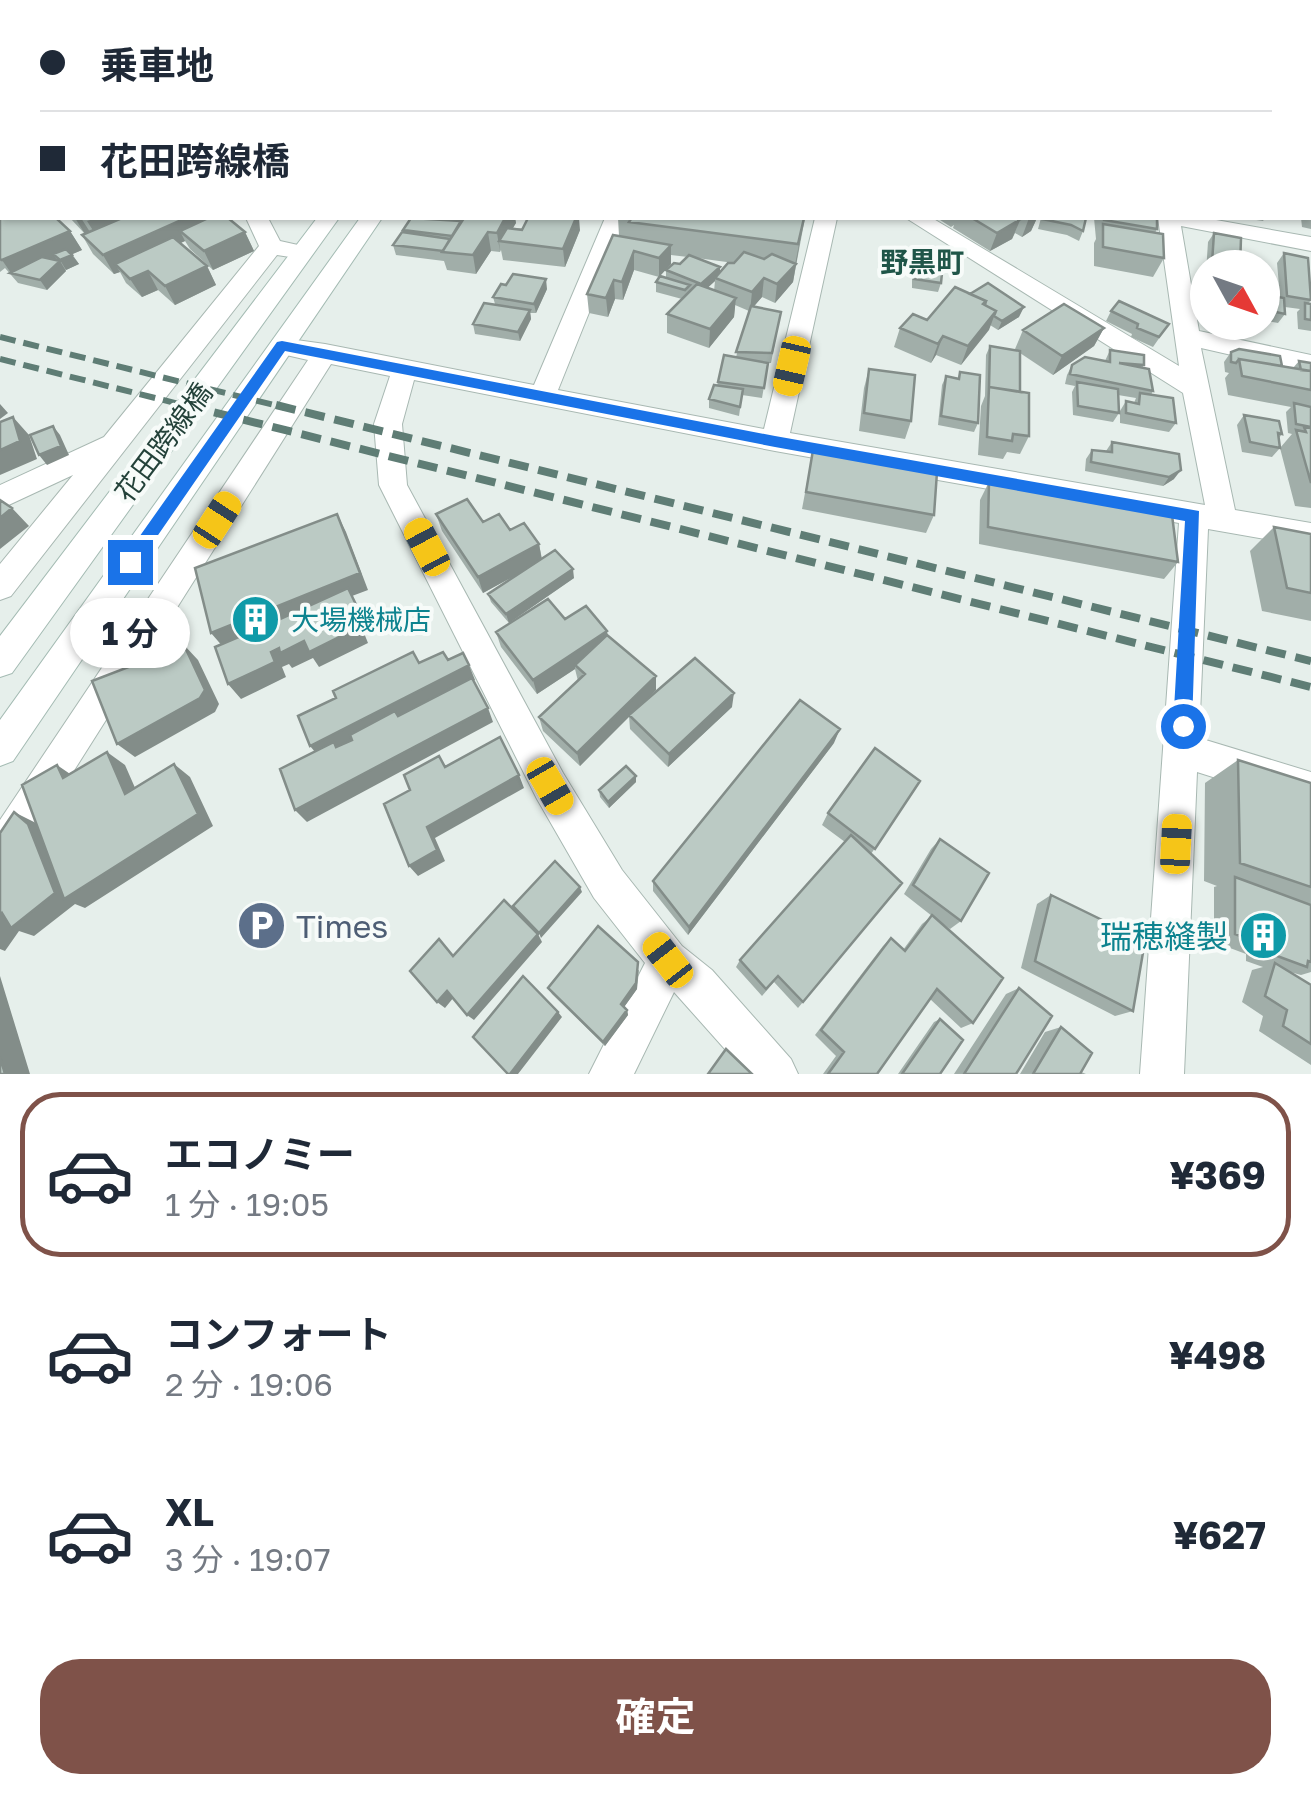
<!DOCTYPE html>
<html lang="ja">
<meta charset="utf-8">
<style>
body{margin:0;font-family:"Golos Text","Noto Sans JP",sans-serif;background:#f6f6f7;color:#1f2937;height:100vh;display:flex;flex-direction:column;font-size:38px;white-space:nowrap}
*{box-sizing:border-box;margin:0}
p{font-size:32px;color:#747a83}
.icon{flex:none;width:55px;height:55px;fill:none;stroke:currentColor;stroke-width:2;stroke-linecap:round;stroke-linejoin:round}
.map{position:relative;height:1074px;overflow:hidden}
.details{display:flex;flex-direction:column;background:#fff;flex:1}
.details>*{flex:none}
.banner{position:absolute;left:0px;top:0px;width:1312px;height:220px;box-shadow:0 2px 8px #0004;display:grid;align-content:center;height:220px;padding:0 40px;background:#fff}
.needle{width:65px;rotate:130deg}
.fabs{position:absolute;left:1190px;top:250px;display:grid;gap:20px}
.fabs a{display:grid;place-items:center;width:90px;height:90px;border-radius:50%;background:#fff;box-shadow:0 2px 8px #0004;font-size:50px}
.end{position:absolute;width:45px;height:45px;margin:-22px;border:12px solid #1a73e8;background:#fff;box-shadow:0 0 0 5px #fff}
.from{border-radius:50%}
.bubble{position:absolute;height:70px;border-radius:35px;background:#fff;box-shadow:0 2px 8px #0004;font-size:32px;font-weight:700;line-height:70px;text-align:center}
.car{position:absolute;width:30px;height:60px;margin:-30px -15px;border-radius:12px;box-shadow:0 0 8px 2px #0007;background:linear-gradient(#f5c518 24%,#345 0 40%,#f5c518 0 76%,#345 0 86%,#f5c518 0)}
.banner b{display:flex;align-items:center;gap:35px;height:95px;font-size:38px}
.banner b+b{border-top:2px solid #e0e1e3}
.banner i{width:25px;height:25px;background:#1f2937}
ul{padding:18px 0 0;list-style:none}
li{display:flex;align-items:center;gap:30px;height:165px;margin:0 20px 15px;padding:0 20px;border:5px solid transparent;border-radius:40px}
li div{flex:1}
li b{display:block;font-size:38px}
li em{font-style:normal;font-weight:700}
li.on{border-color:#7f5249}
li>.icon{width:90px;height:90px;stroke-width:1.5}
.cta{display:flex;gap:20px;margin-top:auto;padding:20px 40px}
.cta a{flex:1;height:115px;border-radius:40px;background:#7f5249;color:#fff;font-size:40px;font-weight:700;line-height:115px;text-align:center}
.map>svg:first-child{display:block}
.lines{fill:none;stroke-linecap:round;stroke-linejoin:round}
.street-casing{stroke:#a8b8b2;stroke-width:2}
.secondary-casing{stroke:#a4bbb3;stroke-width:2}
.street{fill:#fff;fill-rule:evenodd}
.secondary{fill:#fff;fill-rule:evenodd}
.rail-far1{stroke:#5f7d75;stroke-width:6;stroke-dasharray:16 8;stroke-linecap:butt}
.rail{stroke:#5f7d75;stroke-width:8;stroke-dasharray:20 10;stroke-linecap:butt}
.wall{fill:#a1aea9;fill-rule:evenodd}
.shaded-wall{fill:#838d89;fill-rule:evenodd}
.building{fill:#bbcac4;stroke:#838d89;stroke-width:2.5}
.route{fill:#1a73e8}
.labels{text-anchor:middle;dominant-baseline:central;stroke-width:8;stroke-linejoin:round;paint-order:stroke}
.far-quarter-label{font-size:28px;font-weight:bold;fill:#1f5548;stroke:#f7fbf9}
.street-label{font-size:28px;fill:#24423a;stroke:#f7fbf9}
.culture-label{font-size:28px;fill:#0d838f;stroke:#f7fbf9;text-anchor:start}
.near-service-label{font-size:32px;fill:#4e5e75;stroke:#f7fbf9;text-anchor:start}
.near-culture-label{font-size:32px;fill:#0d838f;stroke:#f7fbf9;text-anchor:end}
</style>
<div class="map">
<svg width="1311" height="1074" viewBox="0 0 1311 1074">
<rect width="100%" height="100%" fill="#e6efeb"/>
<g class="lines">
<defs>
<path id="street" d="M1148 0H1164V2H1148Z
M246 218H268L280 241 298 245 301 250 290 257 277 255 11 596 0 600V564L73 475 0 509V485L104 437 259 246Z
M605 218H627L558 390 764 429 815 218H837L790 433 1205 505 1183 393 906 218H932L1179 366 1158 218H1205L1311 237V251L1181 226 1199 331 1311 355V373L1201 348 1235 510 1311 523V547L1208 529 1199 738 1311 772V808L1197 772 1184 1074H1140L1179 523 775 451 414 380 402 424 407 485 563 773 622 870 682 946 712 970 791 1059 798 1074H747L674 992 634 1074H589L645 963 594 898 537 799 379 485 374 424 390 376 331 364 13 867 0 873V820L308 360 273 352 269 346 273 340 282 338 325 344 534 385Z"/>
<path id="secondary" d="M41 0H70L71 2H43Z
M556 0H589L590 2H558Z
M664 0H696L697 2H666Z
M1310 82H1311V94H1310Z
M317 218H339L12 673 0 677V636Z
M360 218H382L13 761 0 766V720Z"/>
</defs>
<use href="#street" class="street-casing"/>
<use href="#secondary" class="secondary-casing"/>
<use href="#street" class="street"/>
<use href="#secondary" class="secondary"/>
<path class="rail-far1" d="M0 337 286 408
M0 359 195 408"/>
<path class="rail" d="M185 405 1311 687
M276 405 1311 661"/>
</g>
<path class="wall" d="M403 0H436L432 2H410Z
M904 0H941L940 2H903Z
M1311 186V229L1302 227 1301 218H1310Z
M0 218 70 231 82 250 72 254 79 264 66 270 65 269 66 271 47 290 18 283 5 268 0 272Z
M70 218H203L204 219 245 232 254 251 213 270 190 249 185 241 180 243 207 266 216 285 175 305 158 290 142 297 126 283 120 272 114 274 93 254 82 235 85 234Z
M417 218H515L516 223 512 228 580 230 565 267 503 260 501 250 500 252 491 251 476 274 447 270 444 261 396 255 393 245 404 232 403 230Z
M618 218H805L793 282 775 303 762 297 753 307 781 312 771 363H765H768L762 398 742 395 739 416 709 408V399L717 386 718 382 736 357 749 311 735 305 734 317 709 348 667 333V314L682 299 656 292V282L666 278V270L680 264 688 257 671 255V264L659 277 634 270 623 300 615 299 608 317 589 313 587 294 619 236ZM697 258 734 263 720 273ZM715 281 714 291 707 288Z
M937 218H1037L1031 231 1022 237 1015 233 1012 239 990 251 953 228 954 225 951 227Z
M1041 218H1086L1083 231 1079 241 1067 235 1038 229Z
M1094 218H1157V229L1155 233 1164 258 1153 277 1094 266V243L1096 239Z
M1243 218H1265L1263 221Z
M1214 233 1240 268H1208V273L1206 272 1208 242Z
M1284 253 1311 300 1308 304H1311V331L1298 329 1297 312 1300 309 1285 307V314L1278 323 1262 320V294L1280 297 1277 263Z
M915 265 933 272 941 283 938 292 912 288V274Z
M955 287 1019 317 998 330 990 325 961 365 936 355 931 363 894 347 900 328 927 320Z
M547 289 536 313H530L531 319 520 341 475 334 473 324 495 304 493 297Z
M1111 311 1169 324 1153 347 1131 337 1132 334 1106 321Z
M1104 328 1094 346 1053 375 1020 353V392L1029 436 1020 454 1007 452 1003 459 978 455 981 406 985 396 986 355 990 346 1016 350 1015 349 1023 330Z
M1110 350 1144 365 1142 368 1153 391 1151 395 1176 423 1169 432 1120 423V411L1126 401 1134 403 1136 398 1118 395 1119 413 1113 422 1073 415 1072 392 1075 386 1065 384 1067 375 1072 365 1105 361Z
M1231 352 1293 368 1299 361 1311 363V508L1295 506 1280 448 1272 457 1242 452 1237 425 1244 415 1282 434 1279 438 1280 448 1292 434 1288 433 1286 412 1291 407 1228 395 1225 378 1229 373 1225 372 1224 362Z
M869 369 911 421 905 439 859 431 864 388Z
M960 372 978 423 974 432 938 425 942 385 946 376 958 378Z
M1112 442 1174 479 1163 486 1085 471 1086 459 1092 450 1106 451Z
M813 450 934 515 926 533 802 509Z
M989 482 1178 562 1164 579 979 544 980 500Z
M436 514 483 522 510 530 539 544 542 559 574 578 509 623 491 602 488 594 518 574 483 593 442 531Z
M1274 527 1311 534V621L1262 611 1250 551Z
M496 632 608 635 656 690 637 709 732 707 668 767 630 729 629 716 580 766 543 731 539 717 578 681 575 669 537 694 501 647Z
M834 743 688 935 653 891V881Z
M1238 760 1311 783V972L1301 975 1290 972 1311 985V1065L1259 1031 1263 1016 1242 1002 1252 970 1263 967 1246 961V954L1214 942V887L1217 886 1204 881 1205 783Z
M636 776V782L609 808 600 797 599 790Z
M920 781 871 854 803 1002 798 1008 774 982 762 996 736 967 740 960 845 842 822 825 828 813Z
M940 839 961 921 950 929 939 921 973 1023 961 1028 930 999 877 1074H823L836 1056 815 1035 883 946 891 938 903 950 922 924 932 916 904 894 931 849Z
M1051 895 1133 1011 1115 1016 1021 968 1037 904Z
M639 970 637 989 624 1007 627 1010 628 1015 605 1046 552 994 548 988Z
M1019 988 1016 1074H954L1006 994Z
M940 1019V1074H898L934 1022Z
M1061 1027 1081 1072 1086 1074H1020L1045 1032Z"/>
<path class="shaded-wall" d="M171 0H194L188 2H172Z
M236 0H260L254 2H230Z
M2 190V210L0 207V191Z
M75 218H81L90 232 85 234Z
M96 218H140L99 240 87 221Z
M186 218H203L209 230 180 231 185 241 122 271 115 264 120 272 114 274 103 255Z
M505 218H515L516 223 505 242 499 241 500 252 497 233Z
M576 218H579L580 230 565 267 563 249Z
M804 218 793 282 775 303 777 284 795 265Z
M1015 218H1021L1012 239 990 251 997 233Z
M1029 218H1037L1031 231 1022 237Z
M70 231 82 250 59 260 53 254 57 260 11 273 2 260Z
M245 232 254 251 213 270 204 251Z
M488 232 491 251 476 274 473 255Z
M671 245V264L659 277V258Z
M634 251V270L623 300 622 282Z
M72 255 79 264 66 270 60 260Z
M60 261 66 271 47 290 40 280Z
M207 266 216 285 175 305 165 286Z
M720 267V276L715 278V281L701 294V284Z
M148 271 158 290 142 297 130 279Z
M764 278 762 297 750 311 752 292Z
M546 279 547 289 536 313 534 304Z
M614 280 615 299 608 317 606 298Z
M736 298 734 317 709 348 710 329Z
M1024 307 1019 317 998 330 1002 321Z
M530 310 531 319 520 341 518 332Z
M996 311 989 330 961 365 968 346Z
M1104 328 1094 346 1053 375 1062 356Z
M943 336 936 355 931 363 938 344Z
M0 404 8 413 0 419Z
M13 417 29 435 37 459 0 475V450Z
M53 426 60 435 69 455 47 465 39 455Z
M1181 470 1174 479 1163 486 1169 477Z
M12 508 29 526 0 549V518Z
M337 514 346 532 368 590 352 596 369 631 364 633 368 643 319 667 313 658 292 668 289 664 282 667 286 677 241 699 228 684 224 648 211 633ZM352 596 355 617 273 642 265 631Z
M539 544 542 561 483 593 478 577Z
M573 569 574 578 509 623 506 614Z
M607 631 609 646 575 665V669L537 694 533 680Z
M184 645 198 660 219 704 215 712 135 757 117 744Z
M469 665 475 680 321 759 310 746Z
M656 676V690L580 766 577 753Z
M734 693 732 707 668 767 669 754Z
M488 708 493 722 307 822 295 810Z
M840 729 834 743 688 935 689 927Z
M107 752 125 765 143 806 125 794Z
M174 764 190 777 213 826 85 908 75 904 34 936 19 931 5 951 0 949V916L14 812 36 823 73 893Z
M57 765 76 778H63Z
M519 775 524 788 435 838 445 861 418 876 409 866 427 827Z
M636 776V782L609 808 608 802Z
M580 887 582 892 541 938 539 933Z
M538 934 542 942 474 1020 467 1015Z
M638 962 637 989 622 1010 621 1004Z
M0 976 30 1074H5L0 1057Z
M447 991 454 997 445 1008 437 1002Z
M627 1010 628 1015 605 1046 603 1042Z
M558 1012 562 1017 518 1074H510Z"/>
<path class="building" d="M208 0H236L230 2H202Z
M281 0H308L302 2H275Z
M328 0H377L381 1 391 0 399 2H322Z
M972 0H997L996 2Z
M1012 0H1052V2H1011Z
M1055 0H1107V2H1063Z
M1201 0H1249L1250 2H1201Z
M1276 0H1310L1311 6 1310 2H1291Z
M0 56H2V77L0 78Z
M2 120V141H0V121Z
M2 174V190L0 191V175Z
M2 217 56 218 70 231 2 260 0 259V218Z
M122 218H186L103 255 82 235Z
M208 218H228L245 232 204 251 180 231Z
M411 218 461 221 452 236 403 230Z
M464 218H505L497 233 488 232 473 255 442 252Z
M528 218H576L563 249 499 241 507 228 522 230Z
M622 218H804L798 244 629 222 631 219Z
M972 218H1015L1019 220 997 233Z
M1042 218H1086L1083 231 1071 225 1042 219Z
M1104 218H1157V229L1104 220Z
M1103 224 1163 234 1164 258 1103 247Z
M402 232 450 239 443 251 393 245Z
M1214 233 1241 238 1240 268 1212 263Z
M613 235 671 245 659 258 634 251 622 282 614 280 606 298 587 294Z
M173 237 207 266 165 286 148 271 130 279 115 264Z
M66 249 72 255 60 260 53 254Z
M744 252 764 259 772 254 796 264 777 284 764 278 752 292 715 278 728 263H734Z
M1284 253 1308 258 1311 300 1287 296Z
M689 255 720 267 701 284 666 270 674 263 680 264Z
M42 257 60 261 40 280 10 273Z
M915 265 933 268V272L942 273 941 283 914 279Z
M513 274 546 279 534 304 493 297 501 284 506 285Z
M660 276 690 285 685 290 656 282Z
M988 283 1024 307 1002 321 994 316 996 311 985 305 986 301 970 294Z
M697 284 736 298 710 329 667 314Z
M955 287 986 301 983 304 996 311 968 346 943 336 938 344 900 328 913 314 927 320Z
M1262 294 1284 298 1285 314 1262 309Z
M1119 301 1169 324 1159 337 1137 328 1138 324 1111 311Z
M484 303 530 310 518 332 473 324Z
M1305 303 1311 304V320L1305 319Z
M1064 304 1104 328 1062 356 1023 330Z
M751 306 781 312 772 353 736 352Z
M990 346 1020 351V392L989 387Z
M1239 349 1280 356 1282 366 1239 359 1236 363 1231 362V352Z
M1110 350 1144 355V365L1119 363 1149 369 1153 391 1070 374 1072 365 1085 357 1110 362Z
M724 355 768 363 764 388 718 382Z
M1239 359 1311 371V390L1242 376Z
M1299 361 1311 363V371L1301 370Z
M869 369 915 375 911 421 864 413Z
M960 372 980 375 978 423 941 416 946 376 959 379Z
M1077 382 1118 389 1119 413 1078 406Z
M714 385 743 389 740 407 709 399Z
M989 387 1029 393V436L1013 434 1012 441 987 437Z
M1140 393 1173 398 1176 423 1126 413V401L1139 404Z
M1294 403 1311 407V427L1296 424Z
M1244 415 1279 421 1282 434 1278 433 1280 448 1250 442Z
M13 417 20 441 0 450V422Z
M53 426 61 446 39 455 30 435Z
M1304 427 1311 428V483L1296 430 1306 432Z
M1112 442 1179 454 1181 470 1169 477 1091 462 1092 450 1112 452Z
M813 450 937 472 934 515 806 492Z
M989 482 1172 515 1178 562 988 527Z
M467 499 483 522 499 514 510 530 524 523 539 544 478 577 436 514Z
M0 500 12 508 0 518Z
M337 514 360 573 211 633 195 568Z
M1274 527 1311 534V593L1287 588Z
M555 550 573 569 506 614 488 594Z
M348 588 361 615 355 617 359 627 309 652 304 641 280 653 279 648 271 652 275 662 228 684 215 647 262 627 264 634 272 630 269 624Z
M548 599 565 619 586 606 607 631 533 680 496 632Z
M607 635 656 676 577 753 539 717 585 674 575 665Z
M184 645 205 690 200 698 117 744 92 681 144 661 146 665Z
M413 652 419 663 443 652 448 660 463 653 469 665 310 746 298 716 336 698 333 691Z
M695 658 734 693 669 754 629 715Z
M472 678 488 708 295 810 280 769 334 742 336 747 352 740 350 735 395 711 398 716Z
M800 700 840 729 689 927 653 881Z
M500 737 519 775 427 827 437 850 409 866 384 804 410 790 404 775 439 756 445 767Z
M875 748 920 781 875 849 828 813Z
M107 752 125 794 174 764 198 814 64 899 22 785 57 765 63 778Z
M1238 760 1311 783V887L1240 863Z
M626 766 636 776 608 802 599 790Z
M14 812 28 824 55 893 11 928 2 913 0 916V833Z
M851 835 902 883 803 1002 778 976 766 989 740 960Z
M940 839 989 873 961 921 913 885Z
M555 861 580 887 539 933 513 906Z
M1235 877 1311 905V962L1308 961 1307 967 1269 953V946L1235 934Z
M1051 895 1145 941 1133 1011 1035 961Z
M504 900 538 934 467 1015 447 991 437 1002 410 971 439 939 453 956Z
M932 915 1003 978 973 1023 937 989 877 1074H828L844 1052 821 1030 891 938 905 951Z
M598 926 638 962 636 983 621 1004 627 1010 603 1042 548 988Z
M1275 963 1311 985V1044L1283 1026 1287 1010 1265 996Z
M523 976 558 1012 510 1074H508L473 1037Z
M1019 988 1052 1016 1016 1074H964Z
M940 1019 963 1040 940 1074H902Z
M1061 1027 1092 1053 1080 1074H1033Z
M726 1049 752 1074H708Z
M0 1057 5 1074H0Z"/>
<path class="route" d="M282 341 775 436 1199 511 1192 726 1183 735 1173 726 1185 521 775 447 285 351 136 567H125V557L277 342Z"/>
<defs>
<symbol id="building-disc" viewBox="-11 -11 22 22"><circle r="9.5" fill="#0f9aa8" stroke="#f7fbf9"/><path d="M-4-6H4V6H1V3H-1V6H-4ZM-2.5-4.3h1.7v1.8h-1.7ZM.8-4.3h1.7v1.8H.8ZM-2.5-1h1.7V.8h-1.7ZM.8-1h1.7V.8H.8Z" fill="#fff"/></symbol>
<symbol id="parking-disc" viewBox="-11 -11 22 22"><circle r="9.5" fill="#5c6f8a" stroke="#f7fbf9"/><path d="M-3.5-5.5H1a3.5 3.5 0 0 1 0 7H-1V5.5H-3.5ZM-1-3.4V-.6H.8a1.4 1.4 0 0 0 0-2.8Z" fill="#fff"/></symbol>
</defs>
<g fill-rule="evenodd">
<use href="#building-disc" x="228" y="592" width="55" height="55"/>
<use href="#parking-disc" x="234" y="898" width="55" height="55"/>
<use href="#building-disc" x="1236" y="908" width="55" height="55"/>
</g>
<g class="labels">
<g class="far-quarter-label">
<text x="922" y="261">野黒町</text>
</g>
<g class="street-label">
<text transform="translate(163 442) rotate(-53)">花田跨線橋</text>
</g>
<g class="culture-label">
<text x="291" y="619">大場機械店</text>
</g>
<g class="near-service-label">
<text x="296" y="926">Times</text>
</g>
<g class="near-culture-label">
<text x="1228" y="936">瑞穂縫製</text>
</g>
</g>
</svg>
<div class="fabs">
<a><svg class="needle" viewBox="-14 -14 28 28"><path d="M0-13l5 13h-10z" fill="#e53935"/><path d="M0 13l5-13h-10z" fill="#747a83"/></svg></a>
</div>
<i class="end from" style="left:1183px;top:726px"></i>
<i class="end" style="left:130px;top:562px"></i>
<div class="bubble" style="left:70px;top:598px;width:120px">1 分</div>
<i class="car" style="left:792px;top:366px;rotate:193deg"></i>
<i class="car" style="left:217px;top:520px;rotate:33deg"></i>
<i class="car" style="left:427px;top:547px;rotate:332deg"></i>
<i class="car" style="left:550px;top:786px;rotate:150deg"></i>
<i class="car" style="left:1176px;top:844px;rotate:3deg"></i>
<i class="car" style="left:668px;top:960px;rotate:322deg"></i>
<div class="banner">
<b><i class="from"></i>乗車地</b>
<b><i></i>花田跨線橋</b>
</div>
</div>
<section class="details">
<ul>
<li class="on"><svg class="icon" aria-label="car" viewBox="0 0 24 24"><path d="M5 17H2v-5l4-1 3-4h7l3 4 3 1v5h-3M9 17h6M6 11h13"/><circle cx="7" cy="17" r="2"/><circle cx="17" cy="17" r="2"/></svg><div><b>エコノミー</b><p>1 分 · 19:05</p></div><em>¥369</em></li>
<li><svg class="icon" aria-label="car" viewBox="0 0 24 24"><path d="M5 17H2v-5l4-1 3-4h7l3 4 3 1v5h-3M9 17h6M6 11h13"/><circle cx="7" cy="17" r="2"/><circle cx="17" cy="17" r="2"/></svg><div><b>コンフォート</b><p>2 分 · 19:06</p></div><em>¥498</em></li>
<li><svg class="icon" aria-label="car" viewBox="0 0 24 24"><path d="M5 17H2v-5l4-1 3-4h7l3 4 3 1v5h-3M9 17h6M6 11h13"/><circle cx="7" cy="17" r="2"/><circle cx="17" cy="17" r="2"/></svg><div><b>XL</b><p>3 分 · 19:07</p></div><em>¥627</em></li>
</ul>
<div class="cta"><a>確定</a></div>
</section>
